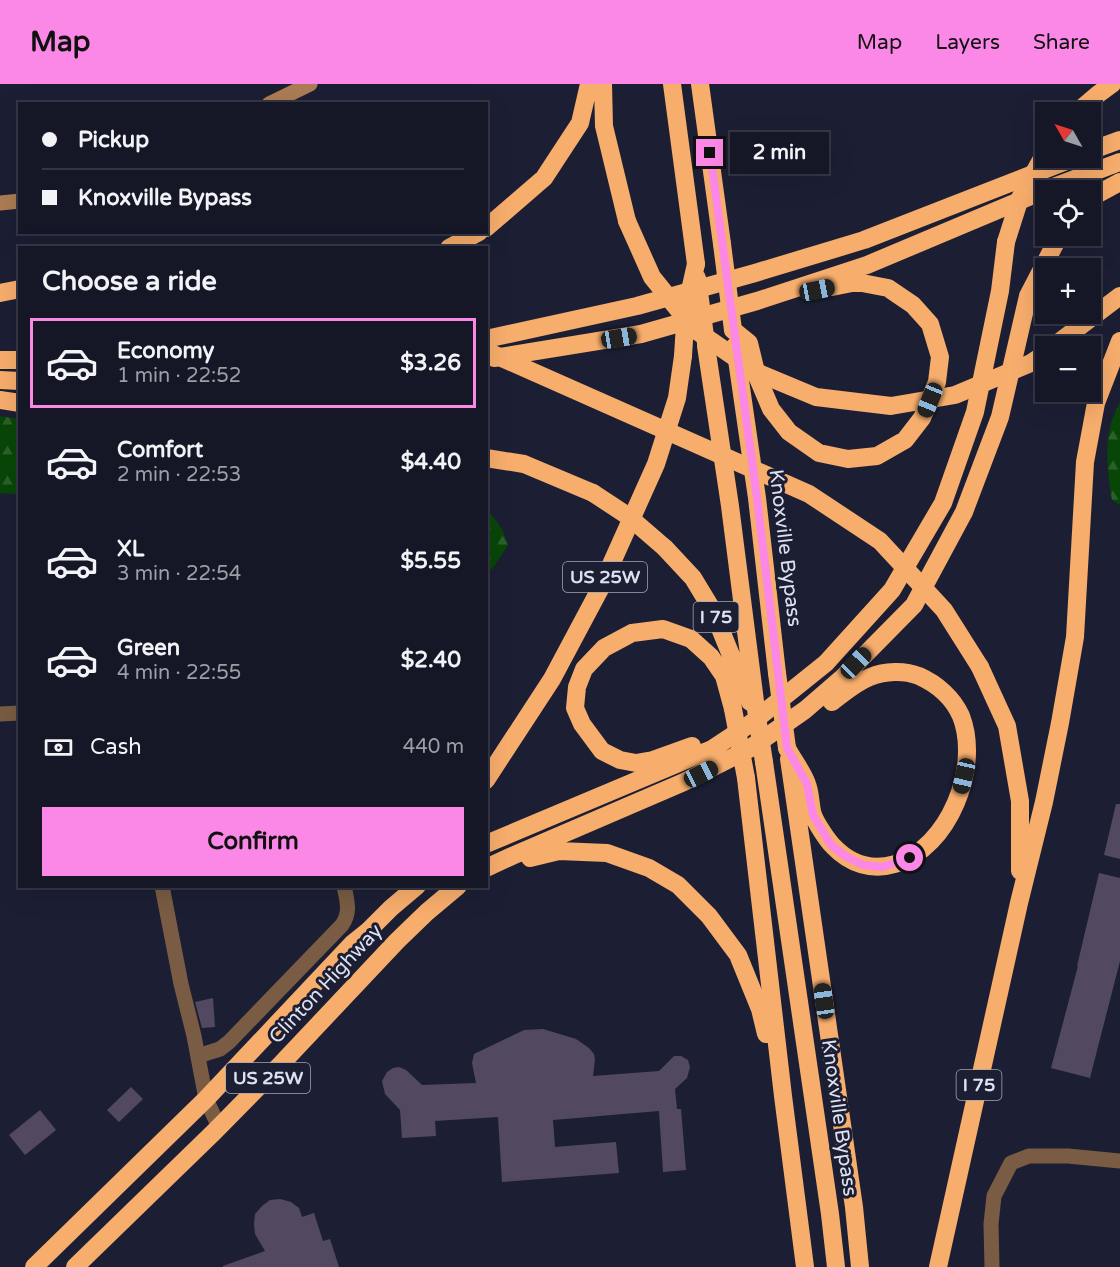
<!DOCTYPE html>
<meta charset="utf-8">
<style>
body{margin:0;font-family:"Varela Round",sans-serif;background:#1e202f;color:#f1f3f6;height:100vh;display:flex;flex-direction:column;font-size:22px;white-space:nowrap}
*{box-sizing:border-box;margin:0}
p{font-size:20px;color:#9d9fa7}
.icon{flex:none;width:33px;height:33px;fill:none;stroke:currentColor;stroke-width:2;stroke-linecap:round;stroke-linejoin:round}
.map{position:relative;flex:1;overflow:hidden}
.side{position:absolute;left:18px;top:162px;width:470px;height:642px;display:flex;flex-direction:column;background:#151727;border-radius:0px;box-shadow:0 6px 24px #0002,0 0 0 2px #343644}
.side>*{flex:none}
.guide{position:absolute;left:18px;top:18px;width:470px;height:132px;border-radius:0px;box-shadow:0 6px 24px #0002,0 0 0 2px #343644;display:grid;align-content:center;height:132px;padding:0 24px;background:#151727}
.needle{width:39px;rotate:309deg}
.buttons{position:absolute;left:1035px;top:18px;display:grid;gap:12px}
.buttons a{display:grid;place-items:center;width:66px;height:66px;border-radius:0px;background:#151727;box-shadow:0 6px 24px #0002,0 0 0 2px #343644;font-size:30px}
.end{position:absolute;width:27px;height:27px;margin:-14px;border:8px solid #fb87e6;background:#111;box-shadow:0 0 0 3px #111}
.from{border-radius:50%}
.bubble{position:absolute;height:42px;border-radius:0px;background:#151727;box-shadow:0 6px 24px #0002,0 0 0 2px #343644;font-size:20px;font-weight:700;line-height:42px;text-align:center}
.car{position:absolute;width:18px;height:36px;margin:-18px -9px;border-radius:8px;box-shadow:0 0 4px 2px #0007;background:linear-gradient(#222 24%,#8ab4d8 0 40%,#222 0 76%,#8ab4d8 0 86%,#222 0)}
.guide b{display:flex;align-items:center;gap:21px;height:57px;font-size:22px}
.guide b+b{border-top:2px solid #343644}
.guide i{width:15px;height:15px;background:#f1f3f6}
ul{padding:0;list-style:none}
li{display:flex;align-items:center;gap:18px;height:90px;margin:0 12px 9px;padding:0 12px;border:3px solid transparent;border-radius:0px}
li div{flex:1}
li b{display:block;font-size:22px}
li em{font-style:normal;font-weight:700}
li.active{border-color:#fb87e6}
li>.icon{width:54px;height:54px;stroke-width:1.5}
h2{padding:0 24px;font-size:27px;line-height:72px}
.pay{display:flex;align-items:center;gap:15px;height:66px;padding:0 24px;font-size:22px}
.pay p{margin-inline-start:auto}
.primary-button{display:flex;gap:12px;margin-top:auto;padding:12px 24px}
.primary-button a{flex:1;height:69px;border-radius:0px;background:#fb87e6;color:#111;font-size:24px;font-weight:700;line-height:69px;text-align:center}
header{display:flex;align-items:center;gap:36px;box-sizing:border-box;height:84px;padding:0 30px;background:#fb87e6;color:#111}
header strong{font-size:28px}
nav{display:flex;gap:33px;margin-inline-start:auto;font-size:21px}
.map>svg:first-child{display:block}
.forest{fill:url(#forest-firs)}
.building{fill:#524960}
.lines{fill:none;stroke-linecap:round;stroke-linejoin:round}
.street{stroke:#795c43;stroke-width:15}
.secondary{stroke:#ac7c54;stroke-width:15}
.highway{stroke:#f7ad6c;stroke-width:18}
.highway-bridge{stroke:#f7ad6c;stroke-width:18}
.route{stroke:#fb87e6;stroke-width:8}
.labels{text-anchor:middle;dominant-baseline:central;stroke-width:6;stroke-linejoin:round;paint-order:stroke}
.shield{fill:#1c1f34;stroke:#a4a7b7;stroke-width:1.5}
.shield-label{font-size:18px;font-weight:bold;fill:#dee1ef}
.street-label{font-size:20px;fill:#dee1ef;stroke:#1c1f34}
</style>
<header>
<strong>Map</strong>
<nav><a>Map</a><a>Layers</a><a>Share</a></nav>
</header>
<div class="map">
<svg width="1120" height="1183" viewBox="0 0 1120 1183">
<defs>
<pattern id="forest-firs" width="22" height="20" patternUnits="userSpaceOnUse" patternTransform="scale(1.5)"><rect width="22" height="20" fill="#084607"/><path d="M5 1l3.5 6h-7zM16 11l3.5 6h-7z" fill="#2c602b"/></pattern>
</defs>
<rect width="100%" height="100%" fill="#1c1f34"/>
<path class="forest" d="M1120 318V421L1112 416C1108 393 1105 367 1110 344 1111 335 1117 326 1120 318Z
M0 332 19 335V410L0 409Z
M486 425C497 436 504 447 508 461L493 484 486 488Z"/>
<path class="building" d="M1116 720H1120V775L1104 771Z
M1099 789 1120 794V877L1090 994 1051 984 1078 882H1077Z
M213 914 215 943 202 944 195 918Z
M543 945 576 955 589 964 594 970 595 976 593 992 659 987 674 972H681L688 976 690 983 687 994 675 1005 677 1025H681L686 1086 663 1088 659 1027 553 1036 555 1063 616 1058 619 1089 502 1098 498 1033 435 1037 436 1052 402 1054 400 1026 385 1010 382 997 387 988 393 984 399 983 406 986 422 1001 476 999 472 979 474 970 524 946Z
M131 1003 143 1015 119 1038 107 1026Z
M40 1026 56 1046 25 1071 9 1051Z
M280 1115 291 1118 299 1124 302 1133 314 1129 323 1157 330 1155 339 1183H223V1182L265 1167 255 1150 254 1140 255 1130 262 1122 270 1116Z"/>
<g class="lines">
<path class="street" d="M0 630 20 629
M162 802 181 900 194 952 206 1015 219 1043
M198 972 220 965 229 958 342 841C351 828 347 817 344 802
M992 1183 991 1140 994 1112 1011 1079 1029 1072H1068L1120 1077"/>
<path class="secondary" d="M269 20 310 0
M0 119 20 117"/>
<path class="highway" d="M603 0 604 42 627 137
M672 0 696 180
M700 0 722 160
M1077 28 1097 11 1112 0
M1090 67 1120 56
M1090 117 1094 112 1120 98
M486 144 544 94 580 39 589 0
M449 164 479 148
M0 209 20 205
M733 246 749 259 757 292 771 325 789 348 819 369 848 375 877 372 905 356 922 334 937 298 940 273 930 240 913 221 888 204 857 198 832 203
M486 255 637 222 755 189 864 156 1074 74
M706 262 730 422 757 633
M735 262 757 414 777 589
M1054 262 1120 212
M494 274 641 250 757 217 867 181 1043 107 1120 78
M0 276H20
M0 296 20 297
M0 316 20 319
M486 374 524 380 593 409
M665 464 693 494 713 527 750 618
M980 583 1007 642 1020 717V787
M692 662 653 676 636 679 620 676 602 667 582 640 575 624 577 603 584 585 604 564 632 549 663 545 691 555 711 573 724 592 733 625
M787 664C793 676 803 688 807 700 811 710 810 722 813 731 816 739 827 756 833 762 850 780 872 787 895 780 949 764 981 683 961 632 953 614 937 600 919 592 904 586 885 587 870 593 855 599 844 609 832 618
M789 675 854 1123 860 1183
M764 678 830 1130 836 1183
M746 694 783 1012 805 1183
M486 696 552 595 600 505 656 380 677 314 683 272
M486 760 712 665 750 640 826 579 892 506 943 419 975 328 1000 207 1006 158
M530 774 559 767 607 769 649 784 678 801 709 832 738 871 760 925 766 950
M486 784 512 772 684 698 749 665 805 626 842 594 914 521 964 428 1000 333 1028 212 1056 158 1061 152
M34 1183 206 1015 353 859 368 847 391 824 417 802
M75 1183 214 1048 282 979 397 857 427 828 458 802
M938 1183 1019 819 1044 718 1060 639 1075 553 1085 378 1096 319 1120 257"/>
<path class="highway-bridge" d="M627 137 652 193 694 245 756 288 816 313 891 322 955 311 1031 279 1046 269
M1006 158 1020 114 1046 67
M722 160 733 246
M697 194 706 259
M486 267 809 410 880 457 944 526 980 583
M683 272 686 224 696 180
M593 409 628 432 665 464
M777 589 787 664
M733 625 746 694
M757 633 764 678"/>
</g>
<g class="lines">
<path class="route" d="M710 69 757 414 787 664 807 700 813 731 831 761 845 772 863 781 882 783 910 774"/>
</g>
<g class="labels">
<g class="shield">
<rect x="563" y="478" width="84" height="30" rx="4.5"/>
<rect x="693.5" y="518" width="45" height="30" rx="4.5"/>
<rect x="226" y="979" width="84" height="30" rx="4.5"/>
<rect x="956.5" y="986" width="45" height="30" rx="4.5"/>
</g>
<g class="shield-label">
<text x="605" y="493">US 25W</text>
<text x="716" y="533">I 75</text>
<text x="268" y="994">US 25W</text>
<text x="979" y="1001">I 75</text>
</g>
<g class="street-label">
<text transform="translate(785 464) rotate(83)">Knoxville Bypass</text>
<text transform="translate(326 900) rotate(-47)">Clinton Highway</text>
<text transform="translate(839 1034) rotate(82)">Knoxville Bypass</text>
</g>
</g>
</svg>
<div class="buttons">
<a><svg class="needle" viewBox="-14 -14 28 28"><path d="M0-13l5 13h-10z" fill="#e53935"/><path d="M0 13l5-13h-10z" fill="#9d9fa7"/></svg></a>
<a><svg class="icon" aria-label="locate" viewBox="0 0 24 24"><circle cx="12" cy="12" r="6"/><path d="M12 2v4M12 18v4M2 12h4M18 12h4"/></svg></a>
<a>+</a>
<a>−</a>
</div>
<i class="end from" style="left:910px;top:774px"></i>
<i class="end" style="left:710px;top:69px"></i>
<div class="bubble" style="left:730px;top:48px;width:99px">2 min</div>
<i class="car" style="left:817px;top:206px;rotate:79deg"></i>
<i class="car" style="left:619px;top:254px;rotate:81deg"></i>
<i class="car" style="left:930px;top:316px;rotate:202deg"></i>
<i class="car" style="left:856px;top:579px;rotate:44deg"></i>
<i class="car" style="left:701px;top:690px;rotate:63deg"></i>
<i class="car" style="left:964px;top:692px;rotate:193deg"></i>
<i class="car" style="left:824px;top:917px;rotate:352deg"></i>
<div class="guide">
<b><i class="from"></i>Pickup</b>
<b><i></i>Knoxville Bypass</b>
</div>
<section class="side">
<h2>Choose a ride</h2>
<ul>
<li class="active"><svg class="icon" aria-label="car" viewBox="0 0 24 24"><path d="M5 17H2v-5l4-1 3-4h7l3 4 3 1v5h-3M9 17h6M6 11h13"/><circle cx="7" cy="17" r="2"/><circle cx="17" cy="17" r="2"/></svg><div><b>Economy</b><p>1 min · 22:52</p></div><em>$3.26</em></li>
<li><svg class="icon" aria-label="car" viewBox="0 0 24 24"><path d="M5 17H2v-5l4-1 3-4h7l3 4 3 1v5h-3M9 17h6M6 11h13"/><circle cx="7" cy="17" r="2"/><circle cx="17" cy="17" r="2"/></svg><div><b>Comfort</b><p>2 min · 22:53</p></div><em>$4.40</em></li>
<li><svg class="icon" aria-label="car" viewBox="0 0 24 24"><path d="M5 17H2v-5l4-1 3-4h7l3 4 3 1v5h-3M9 17h6M6 11h13"/><circle cx="7" cy="17" r="2"/><circle cx="17" cy="17" r="2"/></svg><div><b>XL</b><p>3 min · 22:54</p></div><em>$5.55</em></li>
<li><svg class="icon" aria-label="car" viewBox="0 0 24 24"><path d="M5 17H2v-5l4-1 3-4h7l3 4 3 1v5h-3M9 17h6M6 11h13"/><circle cx="7" cy="17" r="2"/><circle cx="17" cy="17" r="2"/></svg><div><b>Green</b><p>4 min · 22:55</p></div><em>$2.40</em></li>
</ul>
<div class="pay"><svg class="icon" aria-label="cash" viewBox="0 0 24 24"><path d="M3 7h18v10H3z"/><circle cx="12" cy="12" r="2"/></svg>Cash<p>440 m</p></div>
<div class="primary-button"><a>Confirm</a></div>
</section>
</div>
